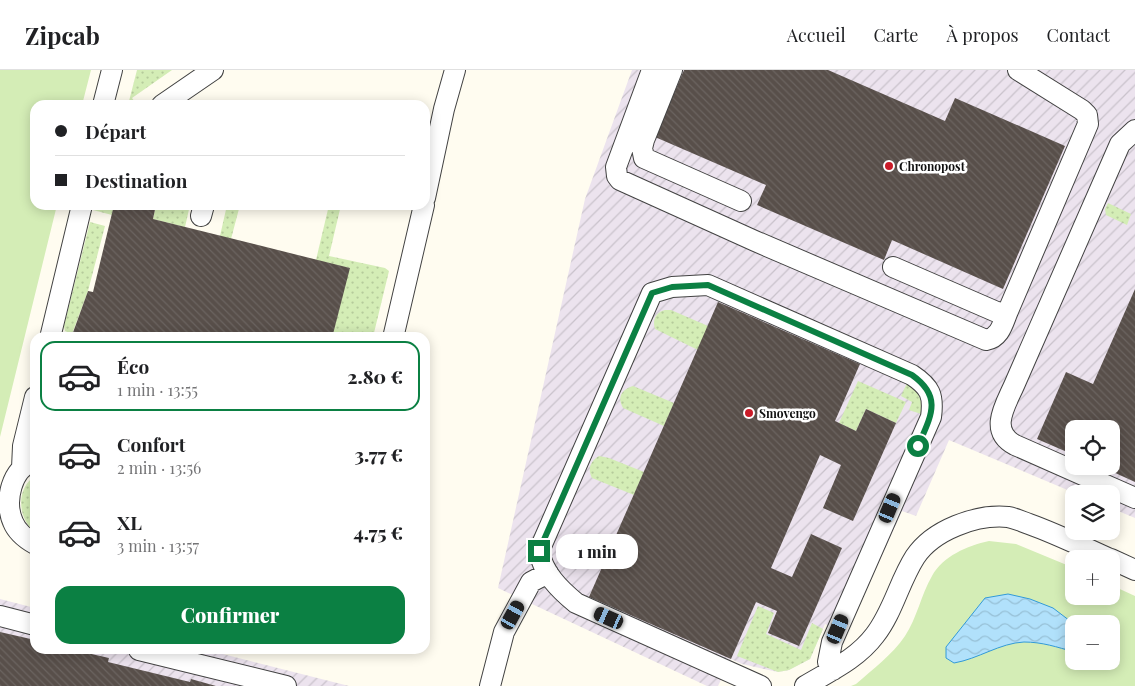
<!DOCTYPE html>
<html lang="fr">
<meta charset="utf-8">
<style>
body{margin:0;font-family:"Playfair Display",serif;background:#f2f2f2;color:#202124;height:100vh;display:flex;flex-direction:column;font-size:19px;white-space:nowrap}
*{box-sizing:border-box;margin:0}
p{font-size:16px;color:#757577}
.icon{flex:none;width:28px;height:28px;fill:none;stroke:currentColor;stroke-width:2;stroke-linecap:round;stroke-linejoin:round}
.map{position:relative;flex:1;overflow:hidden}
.side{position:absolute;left:30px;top:262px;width:400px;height:322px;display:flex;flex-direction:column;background:#fff;border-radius:15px;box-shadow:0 2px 12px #0003}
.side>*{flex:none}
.guide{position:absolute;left:30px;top:30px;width:400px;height:110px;border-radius:15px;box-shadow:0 2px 12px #0003;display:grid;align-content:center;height:110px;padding:0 25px;background:#fff}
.fabs{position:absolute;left:1065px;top:350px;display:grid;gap:10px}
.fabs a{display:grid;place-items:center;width:55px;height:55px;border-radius:10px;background:#fff;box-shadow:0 2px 12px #0003;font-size:25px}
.end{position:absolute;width:22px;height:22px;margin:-11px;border:6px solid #0b8043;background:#fff;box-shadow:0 0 0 2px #fff}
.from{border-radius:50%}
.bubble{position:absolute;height:35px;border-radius:15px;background:#fff;box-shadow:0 2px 12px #0003;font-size:16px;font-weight:800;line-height:35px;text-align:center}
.car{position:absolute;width:15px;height:30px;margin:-15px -8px;border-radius:6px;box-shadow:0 0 4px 1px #0007;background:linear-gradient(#222 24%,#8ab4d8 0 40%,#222 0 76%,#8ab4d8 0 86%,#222 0)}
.guide b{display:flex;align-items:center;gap:18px;height:48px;font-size:19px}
.guide b+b{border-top:1px solid #e0e0e0}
.guide i{width:12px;height:12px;background:#202124}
ul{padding:9px 0 0;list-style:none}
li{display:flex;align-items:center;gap:15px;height:70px;margin:0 10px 8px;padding:0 15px;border:2px solid transparent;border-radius:15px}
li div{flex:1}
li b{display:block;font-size:19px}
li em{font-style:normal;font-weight:800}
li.current{border-color:#0b8043}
li>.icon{width:45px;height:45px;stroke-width:1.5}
.cta{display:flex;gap:10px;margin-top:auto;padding:10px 25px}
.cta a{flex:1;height:58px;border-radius:15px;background:#0b8043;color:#fff;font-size:20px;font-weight:800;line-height:58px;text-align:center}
header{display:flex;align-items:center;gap:30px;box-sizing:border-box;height:70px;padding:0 25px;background:#fff;border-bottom:1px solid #e0e0e0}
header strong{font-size:24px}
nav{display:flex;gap:28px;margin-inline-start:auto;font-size:18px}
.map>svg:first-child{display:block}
.industrial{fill:url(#industrial-furrows);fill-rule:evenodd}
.grass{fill:url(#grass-dots)}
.park{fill:#d4edb6;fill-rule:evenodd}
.water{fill:url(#water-waves);stroke:#329ad8}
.building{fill:url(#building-back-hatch)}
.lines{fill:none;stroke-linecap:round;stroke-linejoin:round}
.minor-casing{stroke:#424242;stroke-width:22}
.minor{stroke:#fff;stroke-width:20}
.route{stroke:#0b8043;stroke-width:6}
.poi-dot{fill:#ca1b28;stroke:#fff;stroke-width:2}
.labels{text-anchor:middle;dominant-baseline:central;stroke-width:5;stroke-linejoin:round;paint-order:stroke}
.poi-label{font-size:12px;font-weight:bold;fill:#0f0f0f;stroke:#fff;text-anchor:start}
</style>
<header>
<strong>Zipcab</strong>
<nav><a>Accueil</a><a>Carte</a><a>À propos</a><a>Contact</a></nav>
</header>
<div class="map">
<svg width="1135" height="616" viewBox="0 0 1135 616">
<defs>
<pattern id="industrial-furrows" width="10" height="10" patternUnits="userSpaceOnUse" patternTransform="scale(1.25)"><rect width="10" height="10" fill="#ece3ee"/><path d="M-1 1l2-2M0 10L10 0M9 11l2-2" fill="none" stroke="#c9c2cb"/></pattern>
<pattern id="grass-dots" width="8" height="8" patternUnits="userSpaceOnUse" patternTransform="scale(1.25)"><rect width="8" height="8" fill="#d4edb6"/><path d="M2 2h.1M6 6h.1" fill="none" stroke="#b5ca9b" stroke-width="1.8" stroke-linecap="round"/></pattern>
<pattern id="water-waves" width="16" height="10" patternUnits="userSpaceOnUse" patternTransform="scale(1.25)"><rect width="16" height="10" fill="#b1e1fb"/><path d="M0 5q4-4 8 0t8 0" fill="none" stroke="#97c0d6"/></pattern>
<pattern id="building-back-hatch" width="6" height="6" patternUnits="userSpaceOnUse" patternTransform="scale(1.25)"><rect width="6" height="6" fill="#584f4a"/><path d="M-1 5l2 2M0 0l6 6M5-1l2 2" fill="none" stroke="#6b6460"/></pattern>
</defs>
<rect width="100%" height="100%" fill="#fffcf0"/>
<path class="industrial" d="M632 0H1135V448L1111 438V424H1077L949 370 916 446 902 441 847 563 825 554 810 589 789 600 778 602 742 594 731 589 718 616H707L498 518 585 129ZM1074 359H1111V396H1074Z
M0 529 35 538V580H207L349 616H0Z"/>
<path class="grass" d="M137 0H172L132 28 137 35H128Z
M1108 133 1131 144 1127 155 1106 145 1105 139Z
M94 135H114L112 145 93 140Z
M156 135H190L185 157 153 149Z
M227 135H240L231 169 220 166Z
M329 135H341L329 186 385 198 389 201 373 267H332L349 198 316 190Z
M90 152 105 156 88 221 72 264 65 261 64 256Z
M665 240H671L708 256 698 280 655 259C652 250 656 242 665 240Z
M858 311 906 332 896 353 866 339 856 361 839 353Z
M907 313C918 321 924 330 921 344L909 340 912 332 901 326Z
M633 316 674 333 664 356 623 338C617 327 621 320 633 316Z
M599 386 609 388 644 402 634 425 592 408C587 398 591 391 599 386Z
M35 406V462C17 448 16 418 35 406Z
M758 536 774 543 766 564 801 580 812 553 823 559 810 589 789 600 778 602 737 586Z"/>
<path class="park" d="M0 0H91L82 35H35V135H57L0 367Z
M989 471 1016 474 1074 498V526H1111V515L1135 526V616H851L856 614C873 599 892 585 905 566 917 548 921 525 932 506 943 486 967 476 989 471ZM1074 554H1111V591H1074Z"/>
<path class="water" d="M1008 524 1030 529 1053 538 1074 554V582C1057 577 1042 572 1024 572 1000 573 978 589 954 593L946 588V577L985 528Z"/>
<path class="building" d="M684 0H828L945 51 955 28 1065 76 1003 219 892 170 884 190 757 135 766 115 655 67Z
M114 135H156L153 149 350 198 332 268H71L88 221 93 222Z
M1135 219V412L1100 396H1111V359H1074V385L1037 369 1066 302 1093 314Z
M718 232 860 294 835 351 856 361 866 339 896 353 853 451 823 438 841 395 820 385 771 498 792 507 811 464 842 478 799 576 768 563 777 541 756 532 731 589 589 527Z
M0 562 35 570V580H74L109 588 108 592 190 612 191 609 216 616H0Z"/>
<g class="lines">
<defs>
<path id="minor" d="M652 0 616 97 617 106 620 110 755 171 986 270C1000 268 1003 253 1008 241
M672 0 644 70 642 78 644 88 741 131
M103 35 112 0
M162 35 213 0
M1135 60 1120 74 1016 311C1007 333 987 360 1015 375L1135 428
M425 128 444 39 455 0
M201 146 204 135
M893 197 999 243 1008 241 1088 54 1087 45 1082 40 1018 0
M50 268 82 135
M393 268 424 135
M35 391C11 397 4 432 13 452 17 462 26 469 35 474
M22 398 23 376 35 327
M1111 489 1135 500
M0 546 35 555
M139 580 286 616
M490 616 504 562 531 512 548 503
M761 616 576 533C559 519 543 503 539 481L652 223 672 217 708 215 912 305C930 317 934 325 931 347L832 572 828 592 833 600
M805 616C830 601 857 589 875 565 893 542 899 512 915 487 933 460 976 444 1008 447 1015 448 1023 452 1029 454 1057 464 1083 477 1110 489"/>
</defs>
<use href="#minor" class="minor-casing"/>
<use href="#minor" class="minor"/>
</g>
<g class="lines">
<path class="route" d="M539 481 652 223 672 217 708 215 912 305C943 327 931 346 918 376"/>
</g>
<g class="poi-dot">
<circle cx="889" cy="96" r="5"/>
<circle cx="749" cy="343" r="5"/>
</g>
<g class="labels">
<g class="poi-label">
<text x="899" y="96">Chronopost</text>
<text x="759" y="343">Smovengo</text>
</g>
</g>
</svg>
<div class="fabs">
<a><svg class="icon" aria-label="locate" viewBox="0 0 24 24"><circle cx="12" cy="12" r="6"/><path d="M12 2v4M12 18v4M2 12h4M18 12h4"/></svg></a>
<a><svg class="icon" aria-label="layers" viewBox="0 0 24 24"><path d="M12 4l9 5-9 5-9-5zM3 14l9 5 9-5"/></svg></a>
<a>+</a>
<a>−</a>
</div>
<i class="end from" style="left:918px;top:376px"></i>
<i class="end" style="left:539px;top:481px"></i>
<div class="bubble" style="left:556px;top:464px;width:82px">1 min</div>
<i class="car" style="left:890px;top:438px;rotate:23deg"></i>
<i class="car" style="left:513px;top:545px;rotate:29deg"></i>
<i class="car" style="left:609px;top:548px;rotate:294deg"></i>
<i class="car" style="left:838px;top:559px;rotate:23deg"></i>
<div class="guide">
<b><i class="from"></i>Départ</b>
<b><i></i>Destination</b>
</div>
<section class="side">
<ul>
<li class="current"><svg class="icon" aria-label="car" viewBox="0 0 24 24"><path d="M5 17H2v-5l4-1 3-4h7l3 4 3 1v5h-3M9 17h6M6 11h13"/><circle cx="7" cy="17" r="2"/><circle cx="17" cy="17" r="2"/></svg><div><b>Éco</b><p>1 min · 13:55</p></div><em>2.80 €</em></li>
<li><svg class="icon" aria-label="car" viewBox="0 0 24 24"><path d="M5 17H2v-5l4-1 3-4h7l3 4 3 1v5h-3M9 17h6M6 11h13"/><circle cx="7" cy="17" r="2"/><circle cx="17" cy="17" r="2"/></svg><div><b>Confort</b><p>2 min · 13:56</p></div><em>3.77 €</em></li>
<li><svg class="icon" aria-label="car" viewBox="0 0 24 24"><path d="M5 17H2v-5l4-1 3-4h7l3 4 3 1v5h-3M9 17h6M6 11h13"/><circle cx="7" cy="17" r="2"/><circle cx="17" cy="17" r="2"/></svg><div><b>XL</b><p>3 min · 13:57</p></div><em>4.75 €</em></li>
</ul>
<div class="cta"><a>Confirmer</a></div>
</section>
</div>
